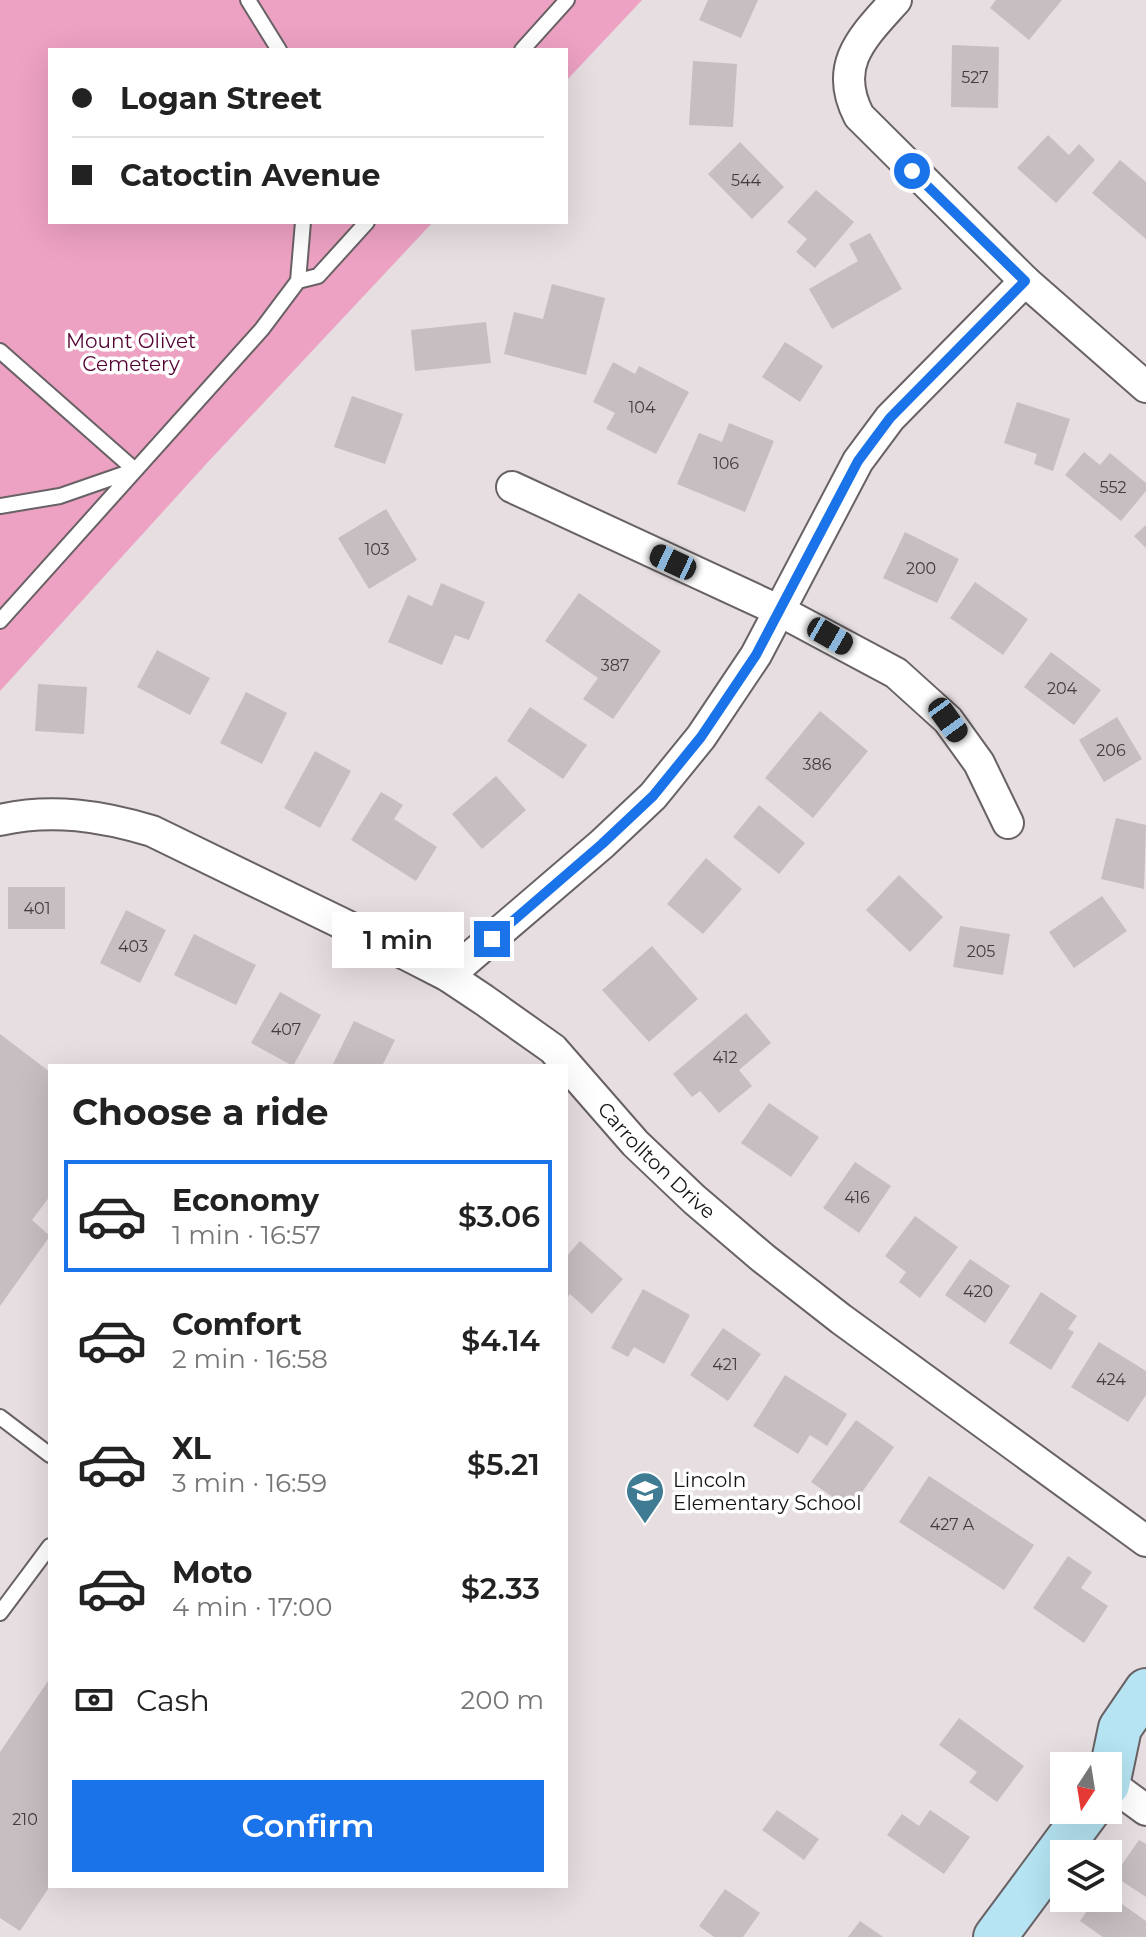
<!DOCTYPE html>
<meta charset="utf-8">
<style>
body{margin:0;font-family:Montserrat,sans-serif;background:#f2f2f2;color:#222;height:100vh;display:flex;flex-direction:column;font-size:30px;white-space:nowrap}
*{box-sizing:border-box;margin:0}
p{font-size:26px;color:#767676}
.icon{flex:none;width:44px;height:44px;fill:none;stroke:currentColor;stroke-width:2;stroke-linecap:round;stroke-linejoin:round}
.map{position:relative;flex:1;overflow:hidden}
.drawer{position:absolute;left:48px;top:1064px;width:520px;height:824px;display:flex;flex-direction:column;background:#fff;border-radius:0px;box-shadow:0 8px 32px #0002}
.drawer>*{flex:none}
.hud{position:absolute;left:48px;top:48px;width:520px;height:176px;border-radius:0px;box-shadow:0 8px 32px #0002;display:grid;align-content:center;height:176px;padding:0 24px;background:#fff}
.needle{width:52px;rotate:192deg}
.controls{position:absolute;left:1050px;top:1752px;display:grid;gap:16px}
.controls a{display:grid;place-items:center;width:72px;height:72px;border-radius:0px;background:#fff;box-shadow:0 8px 32px #0002;font-size:40px}
.end{position:absolute;width:36px;height:36px;margin:-18px;border:10px solid #1a73e8;background:#fff;box-shadow:0 0 0 4px #fff}
.from{border-radius:50%}
.bubble{position:absolute;height:56px;border-radius:0px;background:#fff;box-shadow:0 8px 32px #0002;font-size:26px;font-weight:600;line-height:56px;text-align:center}
.car{position:absolute;width:24px;height:48px;margin:-24px -12px;border-radius:10px;box-shadow:0 0 6px 2px #0007;background:linear-gradient(#222 24%,#8ab4d8 0 40%,#222 0 76%,#8ab4d8 0 86%,#222 0)}
.hud b{display:flex;align-items:center;gap:28px;height:76px;font-size:30px}
.hud b+b{border-top:2px solid #e0e0e0}
.hud i{width:20px;height:20px;background:#222}
ul{padding:0;list-style:none}
li{display:flex;align-items:center;gap:24px;height:112px;margin:0 16px 12px;padding:0 8px;border:4px solid transparent;border-radius:0px}
li div{flex:1}
li b{display:block;font-size:30px}
li em{font-style:normal;font-weight:600}
li.selected{border-color:#1a73e8}
li>.icon{width:72px;height:72px;stroke-width:1.5}
h2{padding:0 24px;font-size:36px;line-height:96px}
.pay{display:flex;align-items:center;gap:20px;height:88px;padding:0 24px;font-size:30px}
.pay p{margin-inline-start:auto}
.cta{display:flex;gap:16px;margin-top:auto;padding:16px 24px}
.cta a{flex:1;height:92px;border-radius:0px;background:#1a73e8;color:#fff;font-size:32px;font-weight:600;line-height:92px;text-align:center}
.map>svg:first-child{display:block}
.green{fill:#eda1c3}
.building{fill:#c6bec1}
.lines{fill:none;stroke-linecap:round;stroke-linejoin:round}
.lane-casing{stroke:#696265;stroke-width:18}
.street-casing{stroke:#696265;stroke-width:34}
.secondary-casing{stroke:#696265;stroke-width:46}
.lane{stroke:#fff;stroke-width:14}
.street{stroke:#fff;stroke-width:30}
.secondary{stroke:#b6e4f2;stroke-width:42}
.route{stroke:#1a73e8;stroke-width:10}
.labels{text-anchor:middle;dominant-baseline:central;stroke-width:7;stroke-linejoin:round;paint-order:stroke}
.number-label{font-size:16px;fill:#413d3e}
.park-label{font-size:20px;fill:#530233;stroke:#fff}
.street-label{font-size:20px;fill:#151213;stroke:#fff}
.poi-label{font-size:20px;fill:#151213;stroke:#fff;text-anchor:start}
</style>
<div class="map">
<svg width="1146" height="1937" viewBox="0 0 1146 1937">
<rect width="100%" height="100%" fill="#e6dee1"/>
<path class="green" d="M0 0H642L566 81V50H50V222H433L208 462 0 691Z"/>
<path class="building" d="M708 0H758L741 38 699 20Z
M996 0H1062L1029 40 990 8Z
M952 45 999 47 998 108 951 107Z
M693 61 737 64 733 127 689 125Z
M1048 135 1069 155 1079 144 1095 160 1056 203 1017 168Z
M740 142 784 187 752 219 708 174Z
M1120 160 1146 182V239L1092 193Z
M816 190 854 222 815 268 796 252 807 239 787 222Z
M870 233 902 289 832 329 809 289 858 261 849 244Z
M552 284 605 298 586 375 504 354 514 312 543 319Z
M486 322 491 363 415 371 411 330Z
M785 342 823 366 800 402 762 377Z
M613 362 635 374 639 366 689 392 656 454 606 429 615 413 593 402Z
M352 396 403 414 385 464 334 447Z
M1017 402 1070 419 1053 471 1034 464 1037 454 1004 443Z
M729 423 774 441 745 512 677 484 699 433 722 442Z
M1084 452 1100 465 1110 453 1146 483V491L1121 521 1065 475Z
M386 509 417 560 369 589 338 538Z
M1146 525V548L1134 536Z
M905 532 959 559 937 603 883 578Z
M975 582 1028 619 1003 655 950 618Z
M441 583 485 602 469 640 455 635 442 665 388 642 408 595 432 606Z
M579 593 661 651 613 719 583 699 598 678 545 641Z
M157 650 210 678 190 715 137 687Z
M1051 652 1101 690 1074 725 1024 687Z
M38 684 87 687 84 734 35 731Z
M246 692 287 713 262 764 220 743Z
M530 707 587 745 563 779 507 741Z
M820 711 868 751 813 818 765 778Z
M1117 717 1142 759 1104 782 1079 740Z
M315 751 351 771 320 828 284 808Z
M496 776 526 810 482 849 452 814Z
M381 792 403 805 394 819 437 847 416 881 351 840Z
M759 805 805 843 779 874 733 837Z
M1116 818 1146 825 1144 889 1101 879Z
M706 858 742 889 703 934 667 904Z
M899 875 943 917 910 952 866 910Z
M8 887H65V929H8Z
M1102 896 1127 931 1074 968 1049 932Z
M126 910 166 930 140 983 100 963Z
M960 926 1010 934 1003 975 953 967Z
M194 934 256 965 236 1005 174 975Z
M652 946 698 999 649 1042 602 990Z
M280 992 321 1015 293 1066 251 1043Z
M746 1013 771 1043 739 1070 752 1086 719 1113 700 1091 692 1097 673 1074Z
M354 1021 395 1040 382 1066H332Z
M0 1034 50 1072V1196L32 1220 50 1236 0 1306Z
M769 1103 819 1137 791 1177 741 1143Z
M855 1162 891 1186 859 1233 823 1208Z
M915 1216 958 1247 920 1298 899 1282 906 1272 885 1256Z
M580 1241 623 1279 592 1314 570 1294 566 1299V1257Z
M970 1259 1010 1286 985 1323 945 1295Z
M643 1289 690 1315 664 1364 634 1347 628 1357 611 1348Z
M1041 1292 1077 1316 1068 1329 1074 1332 1051 1370 1009 1343Z
M723 1328 761 1354 728 1401 690 1375Z
M1099 1342 1146 1371V1395L1128 1422 1071 1387Z
M785 1375 847 1414 827 1446 810 1435 798 1454 753 1426Z
M856 1420 894 1447 850 1509 811 1482Z
M929 1476 1034 1545 1004 1590 899 1522Z
M1068 1556 1092 1572 1081 1588 1108 1606 1084 1643 1033 1608Z
M50 1678V1886L20 1931 0 1918V1752Z
M959 1718 1024 1766 997 1802 969 1782 977 1772 939 1745Z
M777 1810 819 1839 804 1860 762 1830Z
M930 1810 970 1837 944 1874 887 1835 902 1814 919 1826Z
M1139 1840 1146 1844V1897L1114 1876Z
M725 1889 760 1913 743 1937H714L699 1926Z
M1108 1894 1146 1921V1937H1103L1080 1921 1096 1898H1108Z
M860 1921 883 1937H848Z"/>
<g class="lines">
<defs>
<path id="lane" d="M248 0 279 50
M522 50 567 0
M298 281 303 222
M0 351 135 470 60 496 0 506
M0 621 262 329 298 281 318 276 367 222
M0 1417 50 1455
M0 1613 50 1546"/>
<g id="street">
<path d="M896 0C864 36 832 64 859 116L1025 281 1146 387"/>
<path d="M512 487 780 611 896 673 948 720 979 763 1008 823"/>
<path id="s1" d="M0 820C52 808 102 816 152 831L409 956 448 976 484 1000 553 1049 635 1143 695 1200 763 1258 841 1319 1146 1541"/>
<path d="M448 976 602 844 653 796 701 737 756 655 858 461 890 418 1025 281"/>
<path d="M1109 1783 1146 1810"/>
</g>
<path id="secondary" d="M1108 1785 1120 1728 1146 1690
M995 1937 1089 1810"/>
</defs>
<use href="#lane" class="lane-casing"/>
<use href="#street" class="street-casing"/>
<use href="#secondary" class="secondary-casing"/>
<use href="#lane" class="lane"/>
<use href="#street" class="street"/>
<use href="#secondary" class="secondary"/>
</g>
<g class="lines">
<path class="route" d="M492 939 602 844 653 796 701 737 756 655 858 461 890 418 1025 281 912 171"/>
</g>
<defs>
<symbol id="school-pin" viewBox="-11 -11 22 30"><path d="M0 17L-7.5 6A9.5 9.5 0 1 1 7.5 6Z" fill="#3f7b93" stroke="#fff"/><path d="M0-5L7-2L0 1L-7-2ZM-4 1L0 2.5L4 1V4Q0 6-4 4Z" fill="#fff"/></symbol>
</defs>
<g fill-rule="evenodd">
<use href="#school-pin" x="623" y="1469" width="44" height="60"/>
</g>
<g class="labels">
<g class="number-label">
<text x="975" y="77">527</text>
<text x="746" y="180">544</text>
<text x="642" y="407">104</text>
<text x="726" y="463">106</text>
<text x="1113" y="487">552</text>
<text x="377" y="549">103</text>
<text x="921" y="568">200</text>
<text x="615" y="665">387</text>
<text x="1062" y="688">204</text>
<text x="1111" y="750">206</text>
<text x="817" y="764">386</text>
<text x="37" y="908">401</text>
<text x="133" y="946">403</text>
<text x="981" y="951">205</text>
<text x="286" y="1029">407</text>
<text x="725" y="1057">412</text>
<text x="857" y="1197">416</text>
<text x="978" y="1291">420</text>
<text x="725" y="1364">421</text>
<text x="1111" y="1379">424</text>
<text x="952" y="1524">427 A</text>
<text x="25" y="1819">210</text>
</g>
<g class="park-label">
<text x="131" y="341">Mount Olivet<tspan x="131" dy="23">Cemetery</tspan></text>
</g>
<g class="street-label">
<text stroke="none"><textPath href="#s1" startOffset="764">Carrollton Drive</textPath></text>
</g>
<g class="poi-label">
<text x="673" y="1480">Lincoln<tspan x="673" dy="23">Elementary School</tspan></text>
</g>
</g>
</svg>
<div class="controls">
<a><svg class="needle" viewBox="-14 -14 28 28"><path d="M0-13l5 13h-10z" fill="#e53935"/><path d="M0 13l5-13h-10z" fill="#767676"/></svg></a>
<a><svg class="icon" aria-label="layers" viewBox="0 0 24 24"><path d="M12 4l9 5-9 5-9-5zM3 14l9 5 9-5"/></svg></a>
</div>
<i class="end from" style="left:912px;top:171px"></i>
<i class="end" style="left:492px;top:939px"></i>
<div class="bubble" style="left:332px;top:912px;width:132px">1 min</div>
<i class="car" style="left:673px;top:562px;rotate:295deg"></i>
<i class="car" style="left:830px;top:636px;rotate:120deg"></i>
<i class="car" style="left:948px;top:720px;rotate:144deg"></i>
<div class="hud">
<b><i class="from"></i>Logan Street</b>
<b><i></i>Catoctin Avenue</b>
</div>
<section class="drawer">
<h2>Choose a ride</h2>
<ul>
<li class="selected"><svg class="icon" aria-label="car" viewBox="0 0 24 24"><path d="M5 17H2v-5l4-1 3-4h7l3 4 3 1v5h-3M9 17h6M6 11h13"/><circle cx="7" cy="17" r="2"/><circle cx="17" cy="17" r="2"/></svg><div><b>Economy</b><p>1 min · 16:57</p></div><em>$3.06</em></li>
<li><svg class="icon" aria-label="car" viewBox="0 0 24 24"><path d="M5 17H2v-5l4-1 3-4h7l3 4 3 1v5h-3M9 17h6M6 11h13"/><circle cx="7" cy="17" r="2"/><circle cx="17" cy="17" r="2"/></svg><div><b>Comfort</b><p>2 min · 16:58</p></div><em>$4.14</em></li>
<li><svg class="icon" aria-label="car" viewBox="0 0 24 24"><path d="M5 17H2v-5l4-1 3-4h7l3 4 3 1v5h-3M9 17h6M6 11h13"/><circle cx="7" cy="17" r="2"/><circle cx="17" cy="17" r="2"/></svg><div><b>XL</b><p>3 min · 16:59</p></div><em>$5.21</em></li>
<li><svg class="icon" aria-label="car" viewBox="0 0 24 24"><path d="M5 17H2v-5l4-1 3-4h7l3 4 3 1v5h-3M9 17h6M6 11h13"/><circle cx="7" cy="17" r="2"/><circle cx="17" cy="17" r="2"/></svg><div><b>Moto</b><p>4 min · 17:00</p></div><em>$2.33</em></li>
</ul>
<div class="pay"><svg class="icon" aria-label="cash" viewBox="0 0 24 24"><path d="M3 7h18v10H3z"/><circle cx="12" cy="12" r="2"/></svg>Cash<p>200 m</p></div>
<div class="cta"><a>Confirm</a></div>
</section>
</div>
